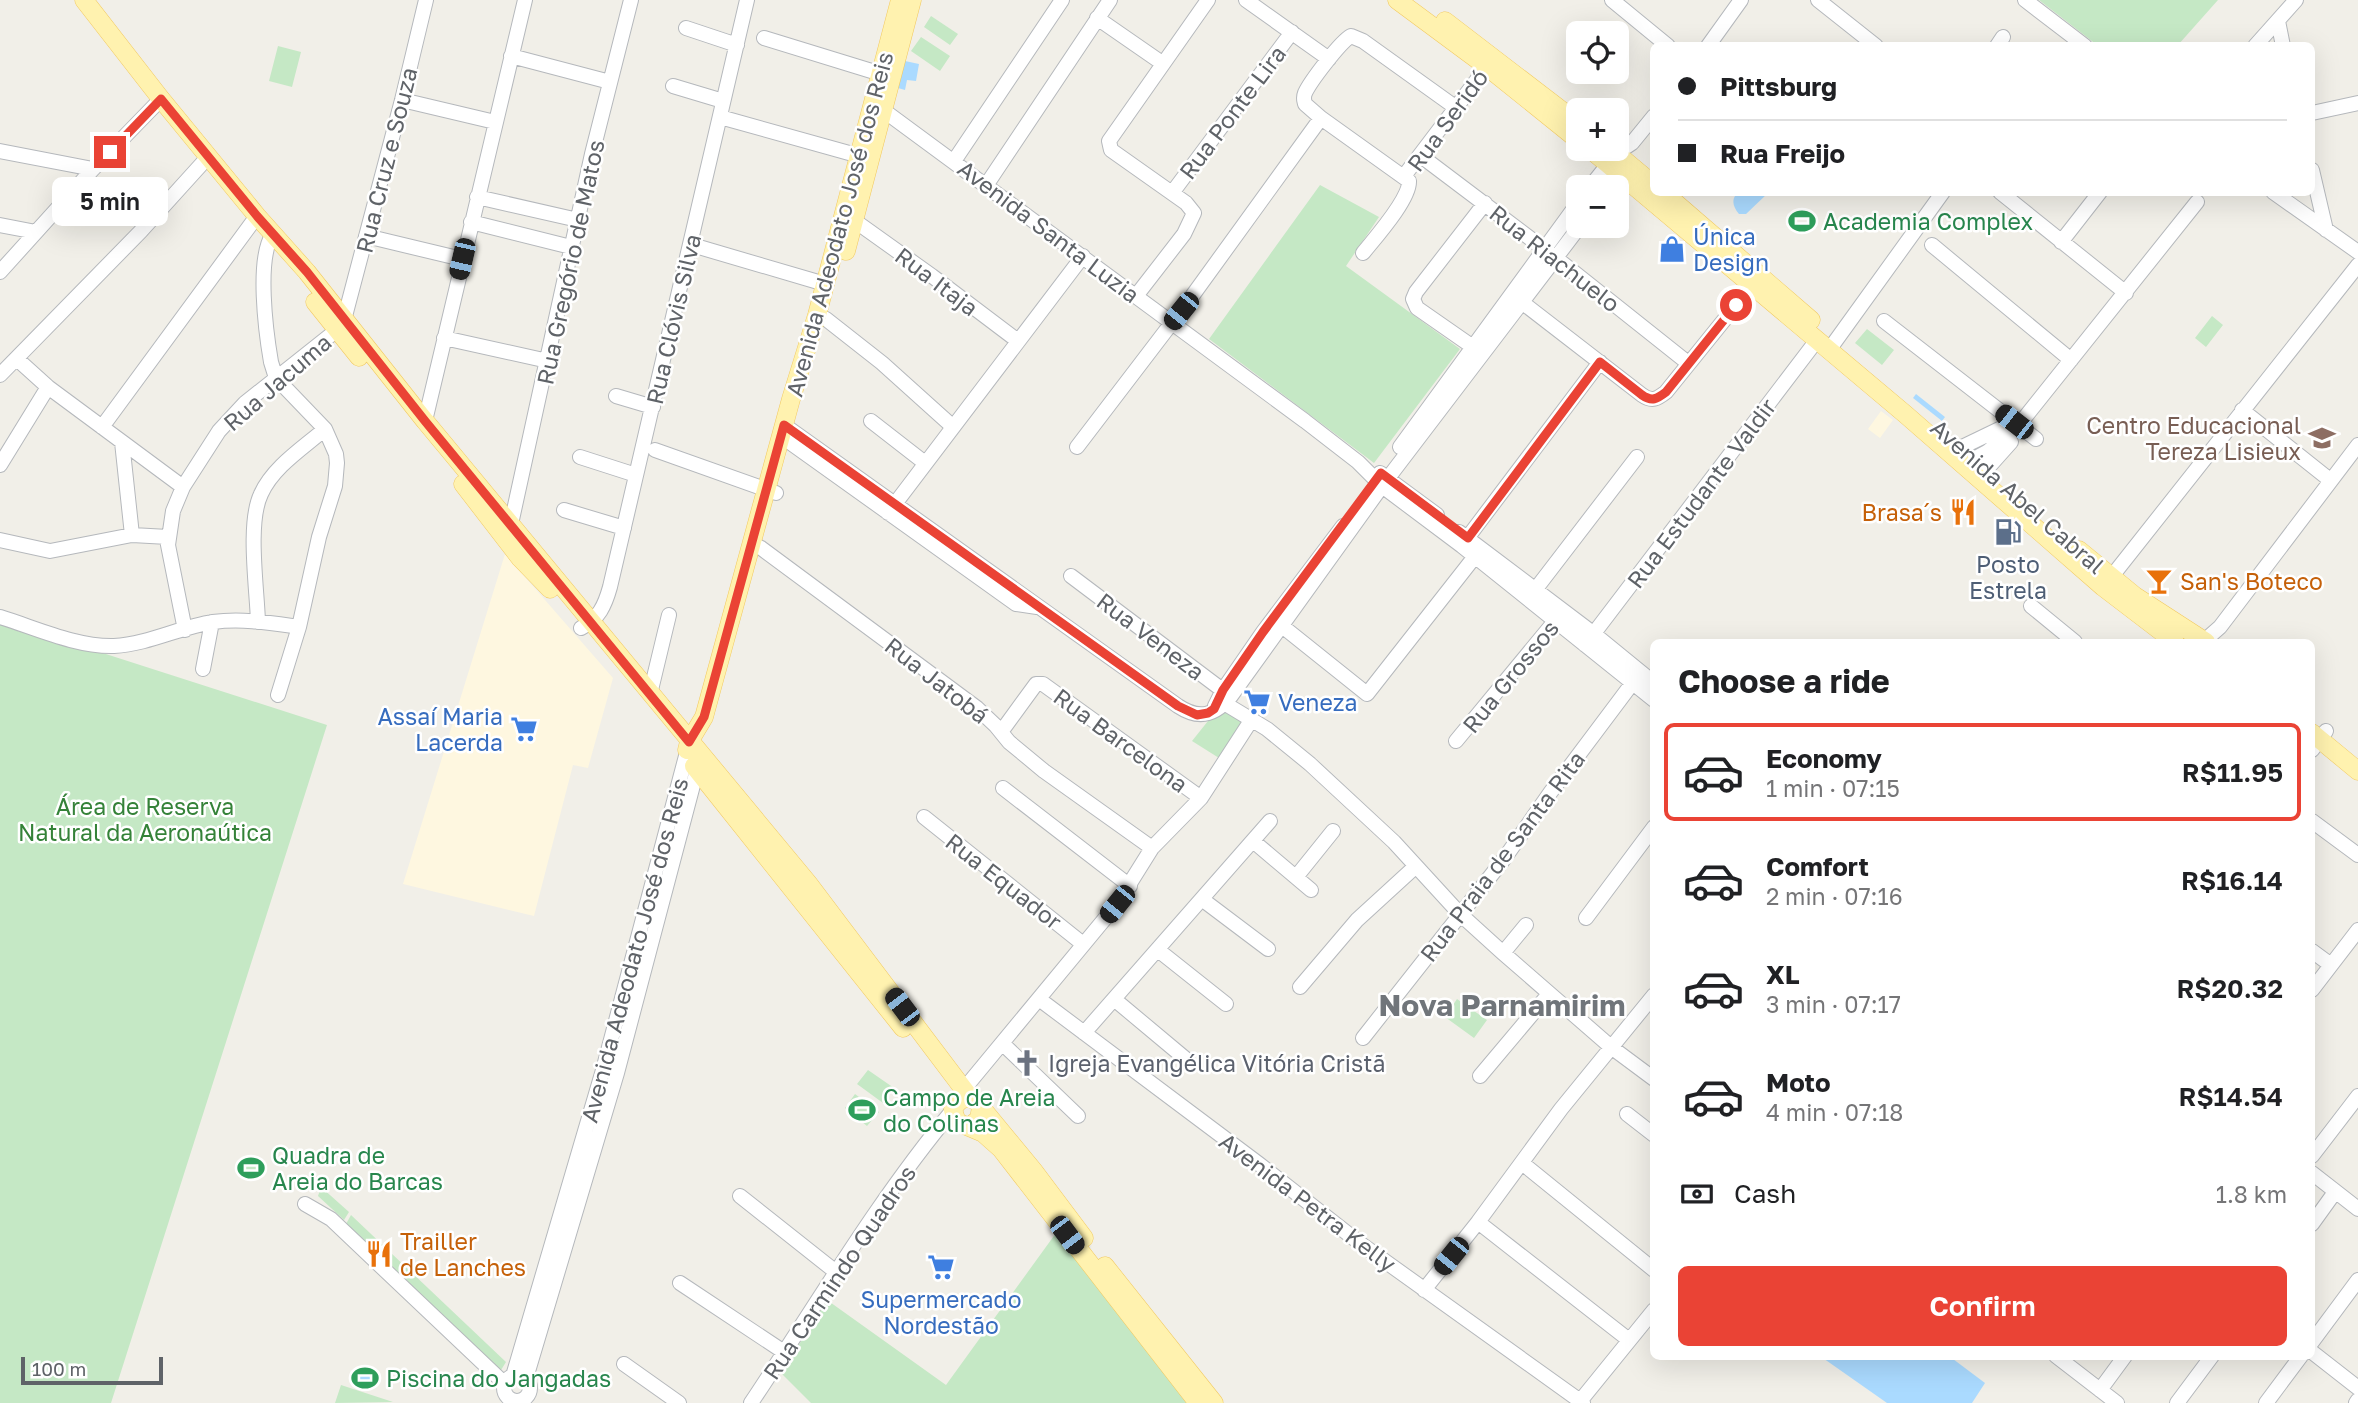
<!DOCTYPE html>
<meta charset="utf-8">
<style>
body{margin:0;font-family:"Golos Text",sans-serif;background:#f6f6f6;color:#202124;height:100vh;display:flex;flex-direction:column;font-size:26px;white-space:nowrap}
*{box-sizing:border-box;margin:0}
p{font-size:23px;color:#757577}
.icon{flex:none;width:38px;height:38px;fill:none;stroke:currentColor;stroke-width:2;stroke-linecap:round;stroke-linejoin:round}
.map{position:relative;flex:1;overflow:hidden}
.side{position:absolute;left:1650px;top:639px;width:665px;height:721px;display:flex;flex-direction:column;background:#fff;border-radius:10px;box-shadow:0 7px 28px #0002}
.side>*{flex:none}
.hud{position:absolute;left:1650px;top:42px;width:665px;height:154px;border-radius:10px;box-shadow:0 7px 28px #0002;display:grid;align-content:center;height:154px;padding:0 28px;background:#fff}
.tools{position:absolute;left:1566px;top:21px;display:grid;gap:14px}
.tools a{display:grid;place-items:center;width:63px;height:63px;border-radius:10px;background:#fff;box-shadow:0 7px 28px #0002;font-size:35px}
.scale{position:absolute;left:21px;bottom:18px;width:142px;box-sizing:border-box;padding-left:7px;border:4px solid #5f6368;border-top:0;font-size:19px;line-height:24px;white-space:nowrap;color:#5f6368;-webkit-text-stroke:5px #fff;paint-order:stroke}
.end{position:absolute;width:32px;height:32px;margin:-16px;border:9px solid #ea4335;background:#fff;box-shadow:0 0 0 4px #fff}
.from{border-radius:50%}
.bubble{position:absolute;height:49px;border-radius:10px;background:#fff;box-shadow:0 7px 28px #0002;font-size:23px;font-weight:600;line-height:49px;text-align:center}
.car{position:absolute;width:21px;height:42px;margin:-21px -10px;border-radius:9px;box-shadow:0 0 5px 2px #0007;background:linear-gradient(#222 24%,#8ab4d8 0 40%,#222 0 76%,#8ab4d8 0 86%,#222 0)}
.hud b{display:flex;align-items:center;gap:24px;height:66px;font-size:26px}
.hud b+b{border-top:2px solid #e0e0e0}
.hud i{width:18px;height:18px;background:#202124}
ul{padding:0;list-style:none}
li{display:flex;align-items:center;gap:21px;height:98px;margin:0 14px 10px;padding:0 14px;border:4px solid transparent;border-radius:10px}
li div{flex:1}
li b{display:block;font-size:26px}
li em{font-style:normal;font-weight:600}
li.on{border-color:#ea4335}
li>.icon{width:63px;height:63px;stroke-width:1.5}
h2{padding:0 28px;font-size:32px;line-height:84px}
.pay{display:flex;align-items:center;gap:18px;height:77px;padding:0 28px;font-size:26px}
.pay p{margin-inline-start:auto}
.button{display:flex;gap:14px;margin-top:auto;padding:14px 28px}
.button a{flex:1;height:80px;border-radius:10px;background:#ea4335;color:#fff;font-size:28px;font-weight:600;line-height:80px;text-align:center}
.map>svg:first-child{display:block}
.commercial{fill:#fef7e0}
.green{fill:#c5e8c5}
.water{fill:#aadaff}
.lines{fill:none;stroke-linecap:round;stroke-linejoin:round}
.minor-casing{stroke:#b5b8bc;stroke-width:16}
.major-casing{stroke:#f2c960;stroke-width:19}
.minor{stroke:#fff;stroke-width:14}
.major{stroke:#fff2af;stroke-width:18}
.route{stroke:#ea4335;stroke-width:9}
.labels{text-anchor:middle;dominant-baseline:central;stroke-width:5;stroke-linejoin:round;paint-order:stroke}
.street-label{font-size:23px;fill:#5f6368;stroke:#fff}
.leisure-label{font-size:23px;fill:#27864d;stroke:#fff;text-anchor:start}
.shop-label{font-size:23px;fill:#366cbe;stroke:#fff;text-anchor:start}
.education-label{font-size:23px;fill:#785e54;stroke:#fff;text-anchor:end}
.food-label{font-size:23px;fill:#c56008;stroke:#fff;text-anchor:start}
.service-label{font-size:23px;fill:#4e5e75;stroke:#fff}
.park-label{font-size:23px;fill:#348238;stroke:#fff}
.worship-label{font-size:23px;fill:#5b616d;stroke:#fff;text-anchor:start}
.district-label{font-size:30px;font-weight:bold;fill:#70757a;stroke:#fff}
</style>
<div class="map">
<svg width="2358" height="1403" viewBox="0 0 2358 1403">
<rect width="100%" height="100%" fill="#f1efe8"/>
<path class="commercial" d="M1881 411 1893 420 1880 438 1868 429Z
M505 554 613 678 588 768 573 765 534 916 403 884Z"/>
<path class="green" d="M2039 0H2218L2178 45H2097Z
M931 16 958 34 950 45 924 27Z
M921 37 950 56 940 71 911 51Z
M278 46 301 52 292 87 269 81Z
M1320 185 1379 217 1346 266 1460 349 1374 463 1209 339Z
M2212 316 2223 325 2206 347 2195 338Z
M1867 329 1894 350 1882 365 1855 343Z
M0 620 327 725 111 1403H0Z
M1220 706 1244 721 1219 758 1192 741Z
M1457 999 1487 1020 1474 1038 1445 1017Z
M868 1070 894 1088 883 1103 857 1084Z
M855 1094 879 1112 867 1126 845 1108Z
M240 1159 265 1167 261 1177 237 1169Z
M321 1187 349 1212 344 1220 318 1196Z
M351 1215 506 1362 501 1370 346 1224Z
M1056 1233 1187 1403H811L781 1373 827 1300 946 1385Z
M341 1385 393 1402 335 1403Z"/>
<path class="water" d="M905 61 919 64 916 81 907 80 905 90 898 88Z
M1737 193V192L1768 193 1746 214H1739C1733 207 1731 200 1737 193Z
M1916 394 1945 417 1942 421 1913 398Z
M1820 1356H1949L1985 1383 1972 1403H1887Z
M355 1369 379 1375 376 1386 360 1382 359 1385 350 1382Z"/>
<g class="lines">
<defs>
<path id="minor" d="M1246 0 1329 59
M1612 0 1668 46
M1818 0 1876 46
M2025 0 2085 46
M1097 18 1162 63
M2278 21 2283 46
M686 28 737 45
M764 38 891 77
M1708 46 1741 0
M1997 46 2003 37
M2255 46 2296 0
M511 56 610 82
M673 86 723 101
M402 100 495 122
M876 107 883 110 1305 421 1358 462 1382 486 1462 546 1654 700
M2312 113 2358 103
M720 117 867 158
M0 151 93 169
M1421 156 1556 258 1688 363
M954 161 1062 0
M2312 170 2326 230
M1404 176 1492 60
M987 184 1110 0
M1590 187 1617 153 1632 143 1654 116
M1608 187 1625 164
M2000 192 2126 293
M2273 192 2358 252
M1172 193 1292 32
M477 197 578 220
M855 221 932 276 1018 341
M471 222 571 247
M0 225 36 232
M273 234C256 258 266 333 271 362L276 378 325 429 336 454 337 463 335 486 319 537 299 627 278 695
M366 236 462 259
M2061 242 2100 192
M692 245 825 284
M1932 245 2071 360
M1363 253C1375 238 1410 199 1409 181L1321 118 1305 104C1304 99 1303 98 1305 93 1310 82 1340 42 1351 36L1363 41 1455 107
M0 272 93 169 161 99
M1136 296 1184 234 1194 213 1186 203 1111 150 1109 141 1208 0
M1523 303 1642 395C1652 402 1657 399 1666 392L1758 278
M817 315 826 319 882 363 952 426
M344 320 402 100 426 0
M1884 321 2036 439
M444 338 548 361
M1473 347 1417 308 1413 299 1416 292 1485 203
M1829 350 1943 192
M17 359 48 387 183 487
M0 375 141 231 208 157
M616 396 653 407
M2242 410 2330 480
M425 421 525 0
M871 421 925 463
M784 425 1178 706C1199 720 1215 716 1231 696L1382 486 1580 226
M102 427 257 216
M781 436 1016 604 1037 607
M122 442 132 535
M1077 447 1190 299 1321 118
M1400 447 1578 203
M1960 448 2018 420
M655 450 776 493
M580 457 636 475
M1974 459 1987 452 2018 426 2197 202
M0 465 48 387
M1986 470 2011 442
M1380 473 1437 515
M564 510 624 528
M888 513 1083 256
M511 524 592 154 631 0
M1459 532 1594 634 1654 683
M0 540 50 551 132 535 168 537
M751 543 761 548 977 708 996 726 1009 742 1044 771 1152 848
M1462 545 1600 362
M1071 576 1229 695
M2105 585 2358 265
M1535 590 1637 457
M2031 606 2075 642
M0 617C36 628 76 647 114 646 149 644 180 627 213 622 242 618 271 623 299 627
M258 622C257 588 247 523 261 494 273 467 303 448 325 429
M1277 622 1367 694 1480 550
M581 628C599 619 605 605 610 587L747 0
M185 630 168 545 173 511 183 487 219 431 245 403 337 330
M2203 642 2220 627 2358 445
M1585 645 1817 340
M203 669 212 622
M650 694 669 615
M1219 700 1267 729 1310 764 1394 842 1460 914 1503 953 1611 1047 1654 1079
M1215 706 1223 690 1263 632 1343 526
M1001 732 1036 684H1043L1201 798
M1456 741 1560 615
M2312 750 2326 731
M1003 788 1130 886
M924 817 1083 944
M2312 821 2358 855
M1253 841 1311 890
M1296 877 1333 831
M1203 900 1268 949
M1586 918 1654 827
M1158 950 1226 1004
M2312 951 2331 965
M1503 953 1526 925
M1300 987 1357 920 1416 866
M2312 990 2358 930
M1039 999 1259 1164 1361 1244 1583 1403
M1114 999 1187 1060
M1084 1033 1270 821
M1363 1038 1504 859 1550 793 1640 673
M1003 1044 1078 1116
M1480 1076 1549 994
M964 1089 1117 904 1152 848 1201 798 1252 719
M1627 1114 1654 1135
M2312 1156 2358 1096
M1522 1163 1654 1270
M2312 1173 2358 1209
M740 1196 836 1272
M305 1204 331 1219 505 1384
M1478 1222 1629 1340
M2312 1224 2335 1192
M680 1283 784 1352
M1424 1290 1478 1222 1561 1109 1654 995
M2312 1342 2358 1280
M2312 1352 2358 1388
M2056 1356 2117 1403
M624 1364 679 1403
M504 1388a13 13 0 1 1 26 0a13 13 0 1 1-26 0Z
M513 1376 603 1070 686 756
M526 1378 617 1073 697 770
M2100 1390 2125 1356
M1581 1400 1654 1310
M751 1403C817 1304 877 1201 953 1110
M2177 1403 2212 1356
M2266 1403 2301 1356
M2356 1403 2358 1400"/>
<path id="major" d="M84 0 161 99 257 216 307 272 425 421 808 883 971 1099
M1397 0 1486 66 1578 140
M1445 21 1578 123
M1590 149 1905 414 2103 587 2175 642
M1611 149 1654 185
M1663 192 1811 320
M846 251 912 0
M315 302 359 357
M463 484 520 558 550 589
M2079 550 2135 596 2206 642
M2312 733 2358 771
M687 750 689 742 704 717 791 399 817 315 900 0
M694 766 903 1028
M981 1107 1033 1170 1084 1238
M970 1126 979 1119 981 1107C973 1094 959 1096 953 1110L957 1122 983 1133 1001 1149 1198 1403
M1105 1266 1214 1403"/>
</defs>
<use href="#minor" class="minor-casing"/>
<use href="#major" class="major-casing"/>
<use href="#minor" class="minor"/>
<use href="#major" class="major"/>
</g>
<g class="lines">
<path class="route" d="M110 152 161 99 257 216 307 272 425 421 689 742 704 717 784 425 1178 706 1197 715 1208 713 1214 709 1223 690 1263 632 1381 473 1468 538 1600 362 1642 395C1652 402 1657 399 1666 392L1736 305"/>
</g>
<defs>
<symbol id="stadium-bare" viewBox="-9 -9 18 18"><path d="M0-5a6.5 5 0 1 0 0 10a6.5 5 0 1 0 0-10ZM-3.5-1.8h7v3.6h-7Z" fill="#2e9e5b" stroke="#fff" stroke-width="2.5" paint-order="stroke"/></symbol>
<symbol id="shop-bare" viewBox="-9 -9 18 18"><path d="M-5-2.5h2.3a2.7 3.5 0 0 1 5.4 0H5L5.5 6h-11ZM-1.5-2.5h3a1.5 2.3 0 0 0-3 0Z" fill="#3f7fe0" stroke="#fff" stroke-width="2.5" paint-order="stroke"/></symbol>
<symbol id="school-bare" viewBox="-9 -9 18 18"><path d="M0-5L7-2L0 1L-7-2ZM-4 1L0 2.5L4 1V4Q0 6-4 4Z" fill="#8d6e63" stroke="#fff" stroke-width="2.5" paint-order="stroke"/></symbol>
<symbol id="restaurant-bare" viewBox="-9 -9 18 18"><path d="M-5-6h1v4h1v-4h1v4h1v-4h1v5L-1.5 .5V6h-2V.5L-5-1ZM5-6V6H3V1.5H1.5Q1.5-4 5-6Z" fill="#e8710a" stroke="#fff" stroke-width="2.5" paint-order="stroke"/></symbol>
<symbol id="fuel-bare" viewBox="-9 -9 18 18"><path d="M-5.5-6h7V0h2V4h1.3V-2.5L3-4.5l.8-.8L6-3V5H2.5V1h-1V6h-7ZM-4.2-4.7v3.2H.2V-4.7Z" fill="#5c6f8a" stroke="#fff" stroke-width="2.5" paint-order="stroke"/></symbol>
<symbol id="bar-bare" viewBox="-9 -9 18 18"><path d="M-6-5H6L.8 .8V4.5H3.5V6h-7V4.5H-.8V.8Z" fill="#e8710a" stroke="#fff" stroke-width="2.5" paint-order="stroke"/></symbol>
<symbol id="supermarket-bare" viewBox="-9 -9 18 18"><path d="M-6-5.5h2.5l.6 2H6L4.5 2H-2.5L-4.4-4H-6ZM-1.5 3.2a1.3 1.3 0 1 0 .1 0ZM3 3.2a1.3 1.3 0 1 0 .1 0Z" fill="#3f7fe0" stroke="#fff" stroke-width="2.5" paint-order="stroke"/></symbol>
<symbol id="church-bare" viewBox="-9 -9 18 18"><path d="M-1.2-6h2.4v3.5h3.3v2.4h-3.3V6h-2.4V-.1h-3.3v-2.4h3.3Z" fill="#6b7280" stroke="#fff" stroke-width="2.5" paint-order="stroke"/></symbol>
</defs>
<g fill-rule="evenodd">
<use href="#stadium-bare" x="1783" y="202" width="38" height="38"/>
<use href="#shop-bare" x="1653" y="230" width="38" height="38"/>
<use href="#school-bare" x="2303" y="419" width="38" height="38"/>
<use href="#restaurant-bare" x="1944" y="493" width="38" height="38"/>
<use href="#fuel-bare" x="1989" y="513" width="38" height="38"/>
<use href="#bar-bare" x="2140" y="562" width="38" height="38"/>
<use href="#supermarket-bare" x="1238" y="683" width="38" height="38"/>
<use href="#supermarket-bare" x="505" y="710" width="38" height="38"/>
<use href="#church-bare" x="1008" y="1044" width="38" height="38"/>
<use href="#stadium-bare" x="843" y="1091" width="38" height="38"/>
<use href="#stadium-bare" x="232" y="1149" width="38" height="38"/>
<use href="#restaurant-bare" x="360" y="1235" width="38" height="38"/>
<use href="#supermarket-bare" x="922" y="1248" width="38" height="38"/>
<use href="#stadium-bare" x="346" y="1359" width="38" height="38"/>
</g>
<g class="labels">
<g class="street-label">
<text transform="translate(1232 112) rotate(-53)">Rua Ponte Lira</text>
<text transform="translate(1447 120) rotate(-54)">Rua Seridó</text>
<text transform="translate(386 160) rotate(-76)">Rua Cruz e Souza</text>
<text transform="translate(839 224) rotate(-75)">Avenida Adeodato José dos Reis</text>
<text transform="translate(1049 231) rotate(37)">Avenida Santa Luzia</text>
<text transform="translate(1555 258) rotate(38)">Rua Riachuelo</text>
<text transform="translate(570 262) rotate(-78)">Rua Gregório de Matos</text>
<text transform="translate(937 281) rotate(37)">Rua Itaja</text>
<text transform="translate(673 319) rotate(-77)">Rua Clóvis Silva</text>
<text transform="translate(277 382) rotate(-41)">Rua Jacuma</text>
<text transform="translate(1701 493) rotate(-53)">Rua Estudante Valdir</text>
<text transform="translate(2018 496) rotate(41)">Avenida Abel Cabral</text>
<text transform="translate(1151 636) rotate(37)">Rua Veneza</text>
<text transform="translate(1510 676) rotate(-51)">Rua Grossos</text>
<text transform="translate(937 680) rotate(38)">Rua Jatobá</text>
<text transform="translate(1121 740) rotate(36)">Rua Barcelona</text>
<text transform="translate(1502 856) rotate(-53)">Rua Praia de Santa Rita</text>
<text transform="translate(1004 881) rotate(38)">Rua Equador</text>
<text transform="translate(634 950) rotate(-75)">Avenida Adeodato José dos Reis</text>
<text transform="translate(1308 1202) rotate(37)">Avenida Petra Kelly</text>
<text transform="translate(839 1272) rotate(-56)">Rua Carmindo Quadros</text>
</g>
<g class="leisure-label">
<text x="1823" y="221">Academia Complex</text>
<text x="883" y="1097">Campo de Areia<tspan x="883" dy="26">do Colinas</tspan></text>
<text x="272" y="1155">Quadra de<tspan x="272" dy="26">Areia do Barcas</tspan></text>
<text x="386" y="1378">Piscina do Jangadas</text>
</g>
<g class="shop-label">
<text x="1693" y="236">Única<tspan x="1693" dy="26">Design</tspan></text>
<text x="1278" y="702">Veneza</text>
<text x="503" y="716" text-anchor="end">Assaí Maria<tspan x="503" dy="26">Lacerda</tspan></text>
<text x="941" y="1299" text-anchor="middle">Supermercado<tspan x="941" dy="26">Nordestão</tspan></text>
</g>
<g class="education-label">
<text x="2301" y="425">Centro Educacional<tspan x="2301" dy="26">Tereza Lisieux</tspan></text>
</g>
<g class="food-label">
<text x="1942" y="512" text-anchor="end">Brasa´s</text>
<text x="2180" y="581">San's Boteco</text>
<text x="400" y="1241">Trailler<tspan x="400" dy="26">de Lanches</tspan></text>
</g>
<g class="service-label">
<text x="2008" y="564">Posto<tspan x="2008" dy="26">Estrela</tspan></text>
</g>
<g class="park-label">
<text x="145" y="806">Área de Reserva<tspan x="145" dy="26">Natural da Aeronaútica</tspan></text>
</g>
<g class="worship-label">
<text x="1048" y="1063">Igreja Evangélica Vitória Cristã</text>
</g>
<g class="district-label">
<text x="1502" y="1005">Nova Parnamirim</text>
</g>
</g>
</svg>
<div class="tools">
<a><svg class="icon" aria-label="locate" viewBox="0 0 24 24"><circle cx="12" cy="12" r="6"/><path d="M12 2v4M12 18v4M2 12h4M18 12h4"/></svg></a>
<a>+</a>
<a>−</a>
</div>
<div class="scale">100 m</div>
<i class="end from" style="left:1736px;top:305px"></i>
<i class="end" style="left:110px;top:152px"></i>
<div class="bubble" style="left:52px;top:177px;width:116px">5 min</div>
<i class="car" style="left:462px;top:259px;rotate:193deg"></i>
<i class="car" style="left:1181px;top:311px;rotate:219deg"></i>
<i class="car" style="left:2014px;top:422px;rotate:308deg"></i>
<i class="car" style="left:1117px;top:904px;rotate:219deg"></i>
<i class="car" style="left:902px;top:1007px;rotate:323deg"></i>
<i class="car" style="left:1067px;top:1235px;rotate:143deg"></i>
<i class="car" style="left:1451px;top:1256px;rotate:219deg"></i>
<div class="hud">
<b><i class="from"></i>Pittsburg</b>
<b><i></i>Rua Freijo</b>
</div>
<section class="side">
<h2>Choose a ride</h2>
<ul>
<li class="on"><svg class="icon" aria-label="car" viewBox="0 0 24 24"><path d="M5 17H2v-5l4-1 3-4h7l3 4 3 1v5h-3M9 17h6M6 11h13"/><circle cx="7" cy="17" r="2"/><circle cx="17" cy="17" r="2"/></svg><div><b>Economy</b><p>1 min · 07:15</p></div><em>R$11.95</em></li>
<li><svg class="icon" aria-label="car" viewBox="0 0 24 24"><path d="M5 17H2v-5l4-1 3-4h7l3 4 3 1v5h-3M9 17h6M6 11h13"/><circle cx="7" cy="17" r="2"/><circle cx="17" cy="17" r="2"/></svg><div><b>Comfort</b><p>2 min · 07:16</p></div><em>R$16.14</em></li>
<li><svg class="icon" aria-label="car" viewBox="0 0 24 24"><path d="M5 17H2v-5l4-1 3-4h7l3 4 3 1v5h-3M9 17h6M6 11h13"/><circle cx="7" cy="17" r="2"/><circle cx="17" cy="17" r="2"/></svg><div><b>XL</b><p>3 min · 07:17</p></div><em>R$20.32</em></li>
<li><svg class="icon" aria-label="car" viewBox="0 0 24 24"><path d="M5 17H2v-5l4-1 3-4h7l3 4 3 1v5h-3M9 17h6M6 11h13"/><circle cx="7" cy="17" r="2"/><circle cx="17" cy="17" r="2"/></svg><div><b>Moto</b><p>4 min · 07:18</p></div><em>R$14.54</em></li>
</ul>
<div class="pay"><svg class="icon" aria-label="cash" viewBox="0 0 24 24"><path d="M3 7h18v10H3z"/><circle cx="12" cy="12" r="2"/></svg>Cash<p>1.8 km</p></div>
<div class="button"><a>Confirm</a></div>
</section>
</div>
